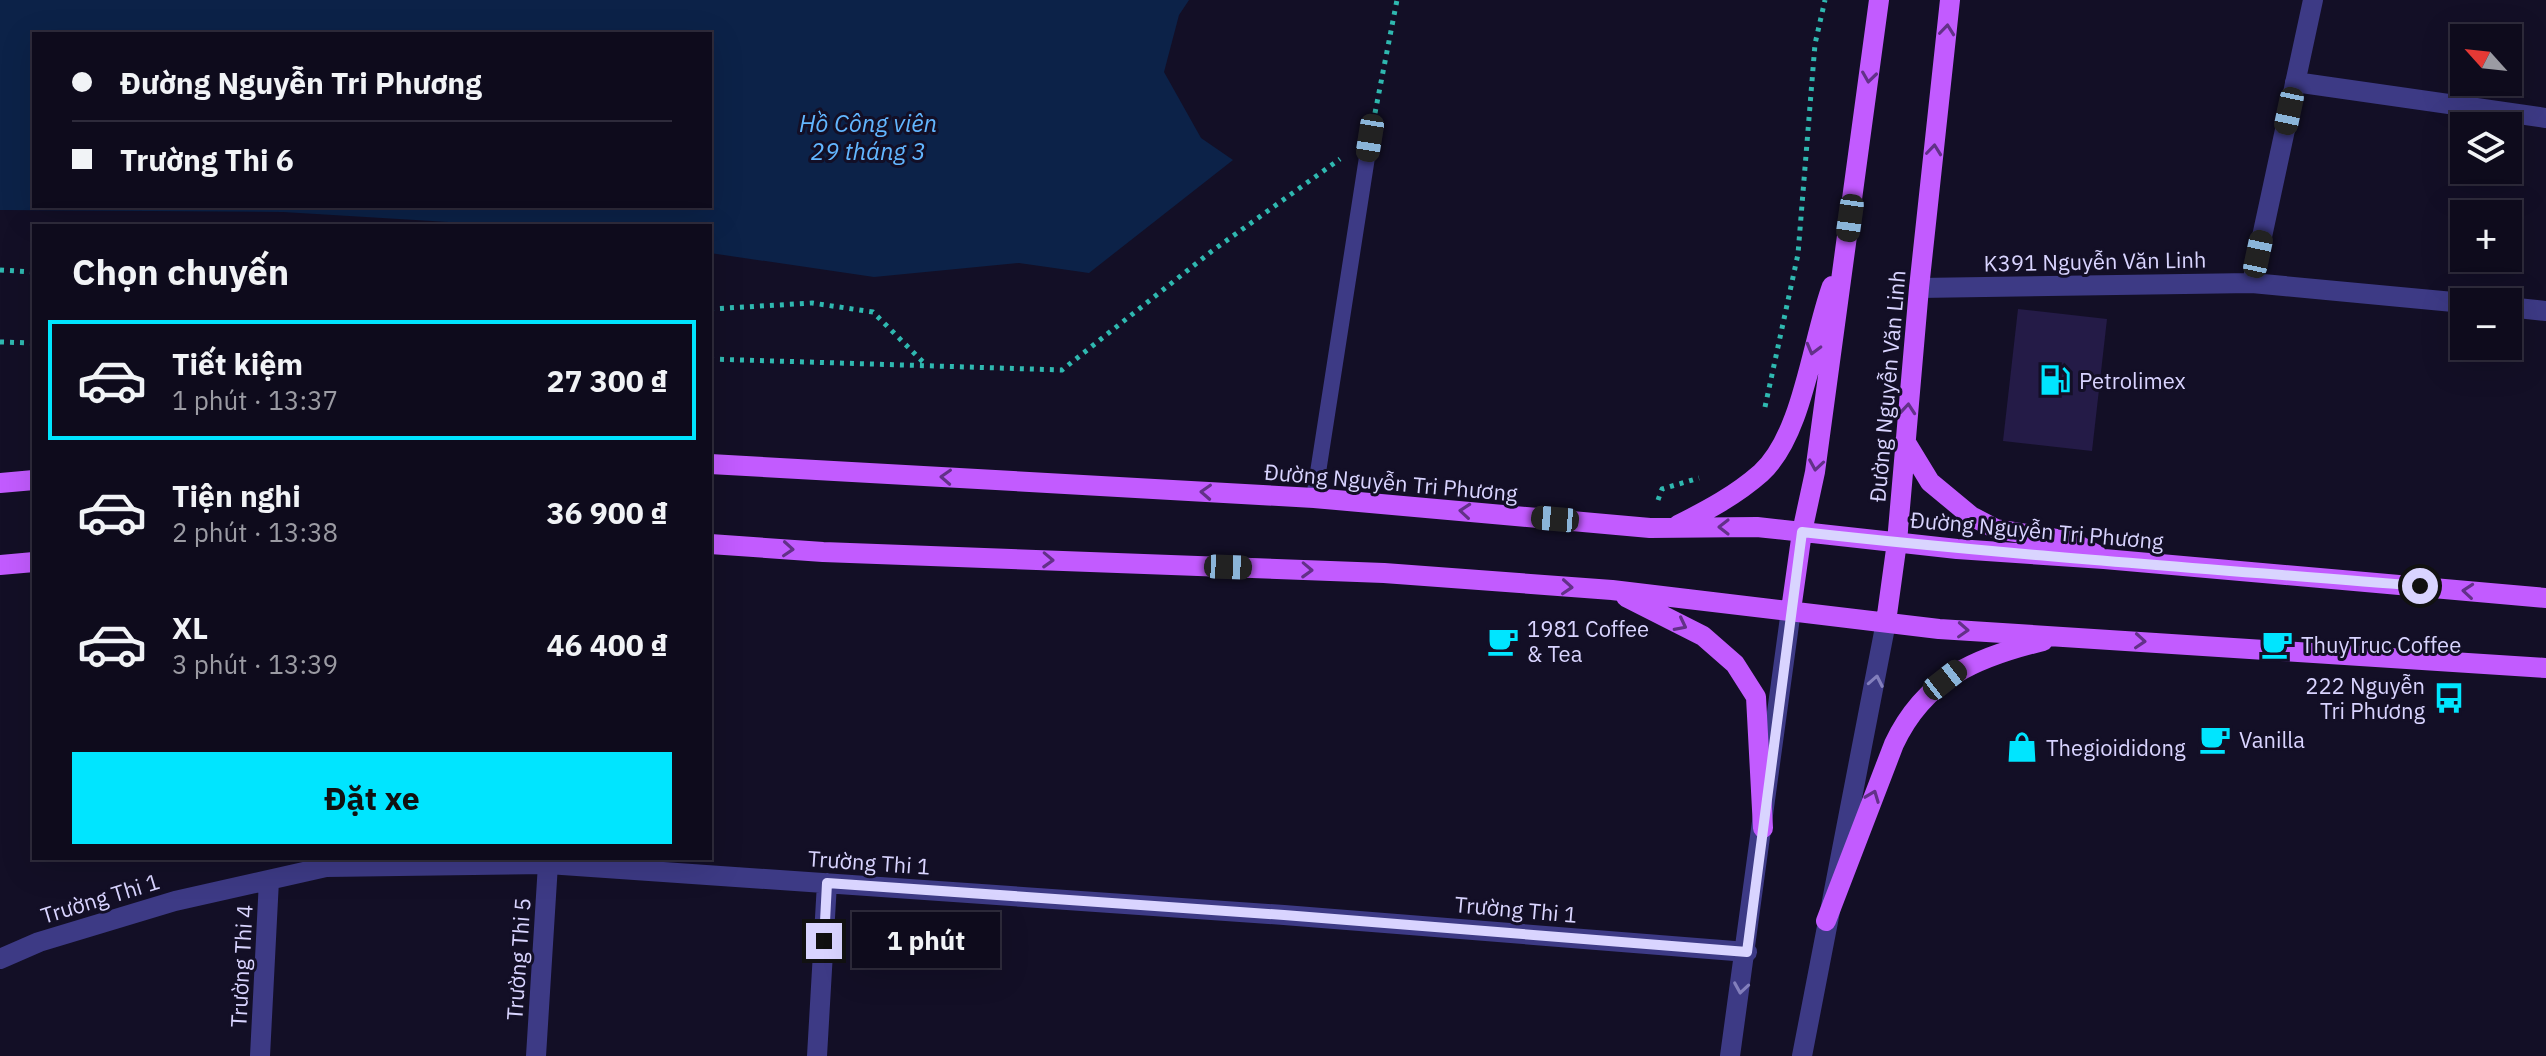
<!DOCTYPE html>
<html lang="vi">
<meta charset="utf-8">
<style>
body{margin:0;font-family:"IBM Plex Sans",sans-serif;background:#1c1929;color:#f1f3f6;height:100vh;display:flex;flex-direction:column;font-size:30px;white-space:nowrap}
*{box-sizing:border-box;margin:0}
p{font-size:26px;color:#9b9ba3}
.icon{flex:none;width:44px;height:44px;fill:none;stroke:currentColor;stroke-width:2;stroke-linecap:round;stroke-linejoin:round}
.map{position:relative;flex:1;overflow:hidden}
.drawer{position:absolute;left:32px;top:224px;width:680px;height:636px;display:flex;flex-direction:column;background:#0e0b1c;border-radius:0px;box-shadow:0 8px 32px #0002,0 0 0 2px #2e2b3b}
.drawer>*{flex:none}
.banner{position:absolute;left:32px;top:32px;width:680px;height:176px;border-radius:0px;box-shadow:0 8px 32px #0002,0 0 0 2px #2e2b3b;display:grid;align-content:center;height:176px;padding:0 40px;background:#0e0b1c}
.needle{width:52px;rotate:297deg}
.tools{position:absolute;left:2450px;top:24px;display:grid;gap:16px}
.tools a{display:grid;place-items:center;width:72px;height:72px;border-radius:0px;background:#0e0b1c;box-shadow:0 8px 32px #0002,0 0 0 2px #2e2b3b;font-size:40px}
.end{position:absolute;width:36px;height:36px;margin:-18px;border:10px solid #d9d4ff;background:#111;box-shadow:0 0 0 4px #111}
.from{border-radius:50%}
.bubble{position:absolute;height:56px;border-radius:0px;background:#0e0b1c;box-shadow:0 8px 32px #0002,0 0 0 2px #2e2b3b;font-size:26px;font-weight:700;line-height:56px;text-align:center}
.car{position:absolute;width:24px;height:48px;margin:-24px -12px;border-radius:10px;box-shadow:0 0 6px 2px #0007;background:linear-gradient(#222 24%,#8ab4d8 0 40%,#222 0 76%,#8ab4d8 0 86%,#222 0)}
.banner b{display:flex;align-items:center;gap:28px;height:76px;font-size:30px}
.banner b+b{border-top:2px solid #2e2b3b}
.banner i{width:20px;height:20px;background:#f1f3f6}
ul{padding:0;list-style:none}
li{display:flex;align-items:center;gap:24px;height:120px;margin:0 16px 12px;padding:0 24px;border:4px solid transparent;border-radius:0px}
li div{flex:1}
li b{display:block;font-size:30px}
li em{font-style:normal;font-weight:700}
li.on{border-color:#00e5ff}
li>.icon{width:72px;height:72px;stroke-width:1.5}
h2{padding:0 40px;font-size:36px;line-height:96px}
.primary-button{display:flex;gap:16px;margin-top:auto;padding:16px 40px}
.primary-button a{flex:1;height:92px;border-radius:0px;background:#00e5ff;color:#111;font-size:32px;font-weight:700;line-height:92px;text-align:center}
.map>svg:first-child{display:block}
.water{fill:#0c2248;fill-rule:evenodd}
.building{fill:#241b47}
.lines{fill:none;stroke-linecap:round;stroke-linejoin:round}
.path{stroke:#2fb8b0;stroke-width:5;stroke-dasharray:4 6;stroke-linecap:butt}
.service{stroke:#3d3a85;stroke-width:16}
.minor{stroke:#3d3a85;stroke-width:20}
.tertiary{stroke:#3d3a85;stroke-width:20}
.primary{stroke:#c25bff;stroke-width:20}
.oneway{stroke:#623188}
.oneway2{stroke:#837fbc}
.route{stroke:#d9d4ff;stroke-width:10}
.labels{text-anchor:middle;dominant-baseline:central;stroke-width:6;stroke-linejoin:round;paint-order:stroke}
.street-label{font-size:22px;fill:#d9d4ff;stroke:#130f26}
.poi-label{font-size:22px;fill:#d9d4ff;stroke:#130f26;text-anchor:start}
.water-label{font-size:24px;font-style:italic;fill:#62b6ff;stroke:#130f26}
</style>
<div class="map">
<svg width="2546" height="1056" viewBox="0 0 2546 1056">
<rect width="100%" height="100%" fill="#130f26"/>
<path class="water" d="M0 0H1189L1179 15 1164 72 1201 138 1233 160 1089 273 1019 263 874 277 710 253V226H515L283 212 0 210ZM34 34H710V206H34Z"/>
<path class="building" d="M2018 309 2107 319 2092 451 2003 441Z"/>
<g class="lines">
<path class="path" d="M1375 113 1397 0
M0 270 34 272
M710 309 812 303 873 312 926 365
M0 342 34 343
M710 359 1062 370 1212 251 1340 159
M1765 407 1798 254 1815 44 1825 0
M1658 500 1662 489 1699 478"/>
<path class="service" d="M1314 498 1370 138"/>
<path class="minor" d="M2295 82 2546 118
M2252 283 2313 0
M1919 288 2252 283 2464 303
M2508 307 2546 311
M0 959 39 942 175 901 326 867 548 864 1284 915 1747 952
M260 1056 269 880
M536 1056 548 864
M817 1056 827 883"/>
<path class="tertiary" d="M1730 1056 1791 610
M1802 1056 1886 622"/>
<path class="primary" d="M1905 441 1930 482 1971 516 1996 529 2070 541 2097 555
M710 464 1314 498 1650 528 1757 527 1957 549 2104 559 2546 598
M0 483 34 480
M1678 525C1708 510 1736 495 1761 473 1803 435 1812 340 1832 286
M710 544 823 552 1384 573 1612 590 1939 629 2546 668
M0 565 34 562
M1626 597 1703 636 1735 664 1756 697 1763 828
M1791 610 1802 532 1815 472 1879 0
M1886 622 1897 542 1919 288 1950 0
M1826 921 1894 744C1925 678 1977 657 2043 641"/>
</g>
<defs><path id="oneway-chevron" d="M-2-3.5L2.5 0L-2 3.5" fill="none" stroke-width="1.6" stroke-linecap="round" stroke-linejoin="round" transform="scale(2)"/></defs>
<g class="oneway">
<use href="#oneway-chevron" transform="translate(1947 30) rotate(-84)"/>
<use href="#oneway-chevron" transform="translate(1869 77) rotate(98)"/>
<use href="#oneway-chevron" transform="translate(1934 150) rotate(-84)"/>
<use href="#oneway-chevron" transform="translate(1813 349) rotate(105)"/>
<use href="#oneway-chevron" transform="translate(1908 409) rotate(-85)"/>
<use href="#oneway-chevron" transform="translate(1816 465) rotate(99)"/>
<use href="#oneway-chevron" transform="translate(946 477) rotate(-177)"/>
<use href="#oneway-chevron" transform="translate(1206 492) rotate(-177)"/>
<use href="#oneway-chevron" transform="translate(1465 511) rotate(-175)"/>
<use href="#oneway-chevron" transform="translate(1724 527) rotate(-180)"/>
<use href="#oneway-chevron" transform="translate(788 549) rotate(4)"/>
<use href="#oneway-chevron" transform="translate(1048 560) rotate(2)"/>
<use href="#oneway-chevron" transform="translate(1307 570) rotate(2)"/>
<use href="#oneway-chevron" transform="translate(1567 587) rotate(4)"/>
<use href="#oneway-chevron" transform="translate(2468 591) rotate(-175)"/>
<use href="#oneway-chevron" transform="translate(1681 625) rotate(27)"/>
<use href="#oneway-chevron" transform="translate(1963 630) rotate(3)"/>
<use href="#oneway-chevron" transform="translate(2140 641) rotate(4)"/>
<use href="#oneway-chevron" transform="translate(1873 796) rotate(-69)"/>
</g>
<g class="oneway2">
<use href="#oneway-chevron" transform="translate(1876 681) rotate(-79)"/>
<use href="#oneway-chevron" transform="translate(1741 988) rotate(99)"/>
</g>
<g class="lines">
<path class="route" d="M824 941 827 883 1284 915 1747 952 1802 532C2007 555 2214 569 2420 586"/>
</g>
<defs>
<symbol id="fuel-bare" viewBox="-9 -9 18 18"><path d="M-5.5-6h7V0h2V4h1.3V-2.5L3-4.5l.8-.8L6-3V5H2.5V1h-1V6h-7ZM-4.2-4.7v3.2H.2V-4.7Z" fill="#00e5ff" stroke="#130f26" stroke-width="2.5" paint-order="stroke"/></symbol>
<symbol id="cafe-bare" viewBox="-9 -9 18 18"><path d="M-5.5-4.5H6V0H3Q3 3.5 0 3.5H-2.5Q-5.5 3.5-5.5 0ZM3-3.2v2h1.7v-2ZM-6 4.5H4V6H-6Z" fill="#00e5ff" stroke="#130f26" stroke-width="2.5" paint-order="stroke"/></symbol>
<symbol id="bus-bare" viewBox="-9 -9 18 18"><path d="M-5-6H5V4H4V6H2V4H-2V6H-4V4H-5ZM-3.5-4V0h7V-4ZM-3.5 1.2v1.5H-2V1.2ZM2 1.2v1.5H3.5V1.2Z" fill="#00e5ff" stroke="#130f26" stroke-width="2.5" paint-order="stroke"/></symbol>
<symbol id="shop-bare" viewBox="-9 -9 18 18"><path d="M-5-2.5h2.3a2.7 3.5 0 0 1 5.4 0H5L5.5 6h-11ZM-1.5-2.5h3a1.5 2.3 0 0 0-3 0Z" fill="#00e5ff" stroke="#130f26" stroke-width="2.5" paint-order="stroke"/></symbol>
</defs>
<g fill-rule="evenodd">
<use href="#fuel-bare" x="2033" y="358" width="44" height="44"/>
<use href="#cafe-bare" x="1481" y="619" width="44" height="44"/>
<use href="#cafe-bare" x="2255" y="622" width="44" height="44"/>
<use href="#bus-bare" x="2427" y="676" width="44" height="44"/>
<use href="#cafe-bare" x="2193" y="717" width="44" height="44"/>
<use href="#shop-bare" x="2000" y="725" width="44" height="44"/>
</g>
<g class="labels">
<g class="street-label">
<text transform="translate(2095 261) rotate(-1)">K391 Nguyễn Văn Linh</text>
<text transform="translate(1887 386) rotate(-85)">Đường Nguyễn Văn Linh</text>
<text transform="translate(1391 482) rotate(5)">Đường Nguyễn Tri Phương</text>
<text transform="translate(2037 530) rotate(5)">Đường Nguyễn Tri Phương</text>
<text transform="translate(869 862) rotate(4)">Trường Thi 1</text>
<text transform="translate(100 898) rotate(-17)">Trường Thi 1</text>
<text transform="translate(1516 909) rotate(5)">Trường Thi 1</text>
<text transform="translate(518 959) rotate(-86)">Trường Thi 5</text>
<text transform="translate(241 966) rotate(-87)">Trường Thi 4</text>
</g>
<g class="poi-label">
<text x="2079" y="380">Petrolimex</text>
<text x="1527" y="628">1981 Coffee<tspan x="1527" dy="25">&amp; Tea</tspan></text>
<text x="2301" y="644">ThuyTruc Coffee</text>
<text x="2425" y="685" text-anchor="end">222 Nguyễn<tspan x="2425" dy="25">Tri Phương</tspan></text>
<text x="2239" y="739">Vanilla</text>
<text x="2046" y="747">Thegioididong</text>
</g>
<g class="water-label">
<text x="868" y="123">Hồ Công viên<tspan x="868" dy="28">29 tháng 3</tspan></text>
</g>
</g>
</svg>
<div class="tools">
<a><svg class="needle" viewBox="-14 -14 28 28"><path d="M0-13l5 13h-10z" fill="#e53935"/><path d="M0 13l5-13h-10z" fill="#9b9ba3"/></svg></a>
<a><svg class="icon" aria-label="layers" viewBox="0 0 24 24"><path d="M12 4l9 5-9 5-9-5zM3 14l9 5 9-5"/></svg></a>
<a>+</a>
<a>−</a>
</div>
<i class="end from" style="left:2420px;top:586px"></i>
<i class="end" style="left:824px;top:941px"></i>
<div class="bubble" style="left:852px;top:912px;width:148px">1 phút</div>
<i class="car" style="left:2289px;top:111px;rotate:192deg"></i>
<i class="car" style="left:1370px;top:138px;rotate:189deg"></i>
<i class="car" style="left:1850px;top:218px;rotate:188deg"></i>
<i class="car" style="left:2258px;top:254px;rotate:12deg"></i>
<i class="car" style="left:1555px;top:519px;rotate:275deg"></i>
<i class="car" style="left:1228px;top:567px;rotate:92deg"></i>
<i class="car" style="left:1945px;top:680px;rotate:52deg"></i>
<div class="banner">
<b><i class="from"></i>Đường Nguyễn Tri Phương</b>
<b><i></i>Trường Thi 6</b>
</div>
<section class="drawer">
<h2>Chọn chuyến</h2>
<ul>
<li class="on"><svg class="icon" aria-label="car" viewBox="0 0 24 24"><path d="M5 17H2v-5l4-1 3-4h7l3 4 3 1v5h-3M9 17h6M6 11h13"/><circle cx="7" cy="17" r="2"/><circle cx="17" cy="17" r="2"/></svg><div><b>Tiết kiệm</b><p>1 phút · 13:37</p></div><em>27 300 ₫</em></li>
<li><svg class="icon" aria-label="car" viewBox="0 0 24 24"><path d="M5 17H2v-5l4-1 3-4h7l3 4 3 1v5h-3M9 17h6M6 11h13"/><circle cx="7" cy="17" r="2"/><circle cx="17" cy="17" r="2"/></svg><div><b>Tiện nghi</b><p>2 phút · 13:38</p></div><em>36 900 ₫</em></li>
<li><svg class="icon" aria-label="car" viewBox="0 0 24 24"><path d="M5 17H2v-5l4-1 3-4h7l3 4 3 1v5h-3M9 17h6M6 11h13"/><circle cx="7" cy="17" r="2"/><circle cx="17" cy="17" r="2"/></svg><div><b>XL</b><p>3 phút · 13:39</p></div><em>46 400 ₫</em></li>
</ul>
<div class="primary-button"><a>Đặt xe</a></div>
</section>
</div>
